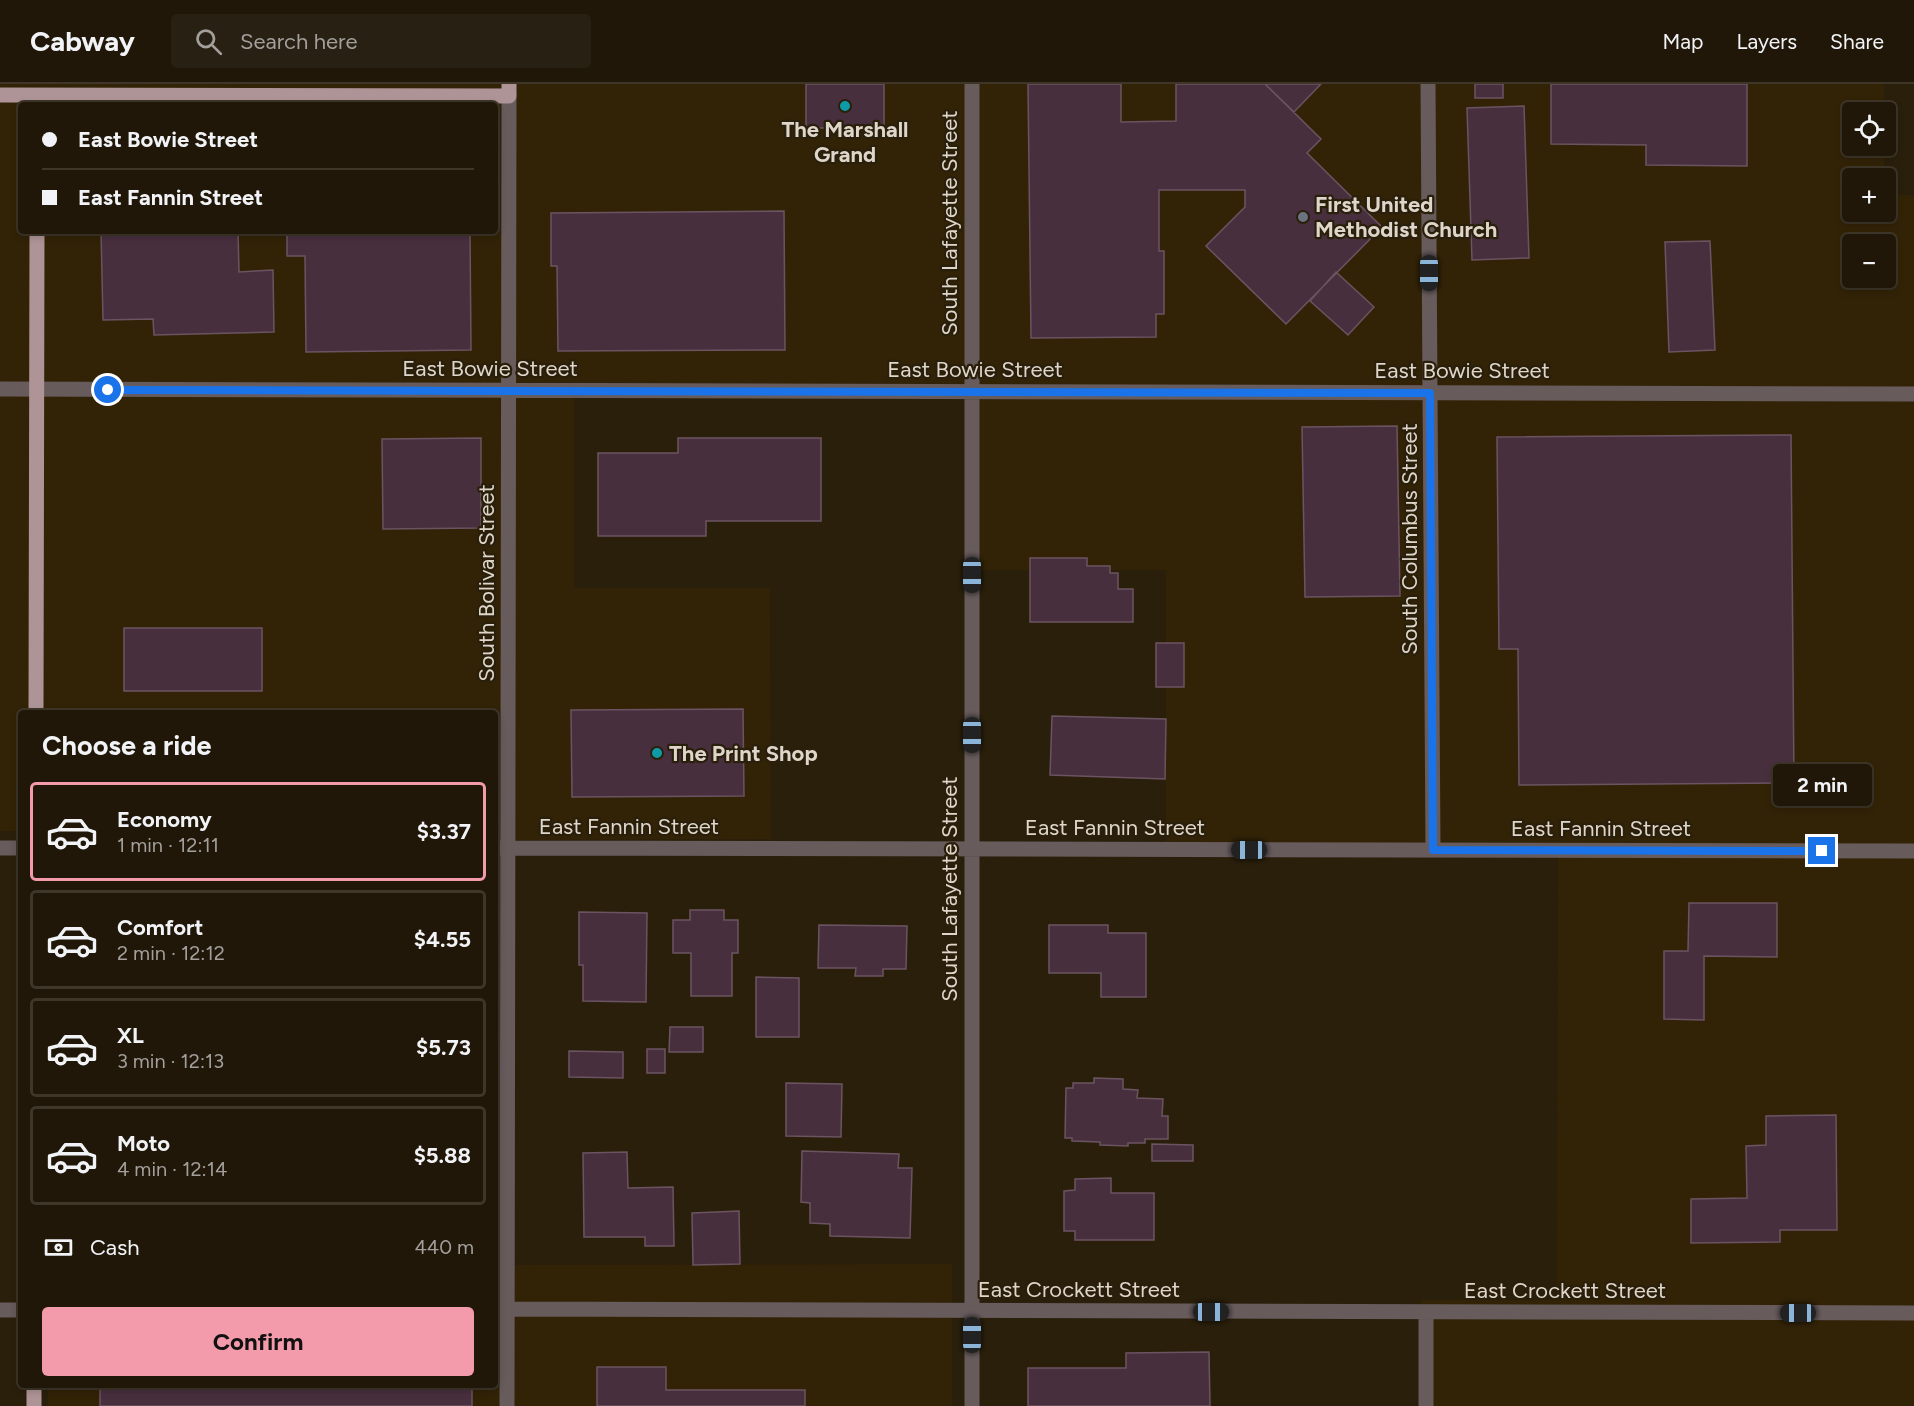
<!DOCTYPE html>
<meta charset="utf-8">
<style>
body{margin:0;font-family:Figtree,sans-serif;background:#282012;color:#f1f3f6;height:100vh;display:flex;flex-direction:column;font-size:22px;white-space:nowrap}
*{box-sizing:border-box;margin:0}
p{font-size:20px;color:#a29f9c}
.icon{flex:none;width:33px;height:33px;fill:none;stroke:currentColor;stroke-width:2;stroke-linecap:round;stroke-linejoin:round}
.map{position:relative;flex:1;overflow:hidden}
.drawer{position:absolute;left:18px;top:626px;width:480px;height:678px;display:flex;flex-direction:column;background:#201708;border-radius:6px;box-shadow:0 3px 9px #0003,0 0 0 2px #3d3629}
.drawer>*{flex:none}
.top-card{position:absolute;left:18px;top:18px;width:480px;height:132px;border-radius:6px;box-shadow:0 3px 9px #0003,0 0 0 2px #3d3629;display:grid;align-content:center;height:132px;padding:0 24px;background:#201708}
.buttons{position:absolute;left:1842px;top:18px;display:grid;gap:12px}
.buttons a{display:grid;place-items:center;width:54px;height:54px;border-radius:6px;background:#201708;box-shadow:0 3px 9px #0003,0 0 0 2px #3d3629;font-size:30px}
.end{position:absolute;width:27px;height:27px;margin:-14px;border:8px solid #1a73e8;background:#fff;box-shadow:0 0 0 3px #fff}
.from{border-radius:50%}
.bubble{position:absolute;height:42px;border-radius:6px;background:#201708;box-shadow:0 3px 9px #0003,0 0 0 2px #3d3629;font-size:20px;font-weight:700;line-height:42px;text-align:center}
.car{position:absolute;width:18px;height:36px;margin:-18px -9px;border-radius:8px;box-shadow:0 0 4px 2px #0007;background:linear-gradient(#222 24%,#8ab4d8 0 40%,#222 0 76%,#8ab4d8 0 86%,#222 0)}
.top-card b{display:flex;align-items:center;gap:21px;height:57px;font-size:22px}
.top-card b+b{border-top:2px solid #3d3629}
.top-card i{width:15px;height:15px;background:#f1f3f6}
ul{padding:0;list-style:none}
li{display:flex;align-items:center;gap:18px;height:99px;margin:0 12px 9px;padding:0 12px;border:3px solid #3d3629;border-radius:6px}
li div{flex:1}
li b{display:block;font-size:22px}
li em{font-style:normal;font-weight:700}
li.selected{border-color:#f39aab}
li>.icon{width:54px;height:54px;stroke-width:1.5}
h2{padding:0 24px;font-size:27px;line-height:72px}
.pay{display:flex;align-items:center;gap:15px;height:66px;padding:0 24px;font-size:22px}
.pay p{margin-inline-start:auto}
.button{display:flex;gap:12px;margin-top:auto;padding:12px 24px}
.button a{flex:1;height:69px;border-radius:6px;background:#f39aab;color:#111;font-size:24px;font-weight:700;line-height:69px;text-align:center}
header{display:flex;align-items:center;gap:36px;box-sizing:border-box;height:84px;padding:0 30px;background:#201708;border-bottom:2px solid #3d3629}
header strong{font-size:28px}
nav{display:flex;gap:33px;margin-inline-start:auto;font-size:21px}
.search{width:420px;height:54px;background:#282012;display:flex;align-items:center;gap:15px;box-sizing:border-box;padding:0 21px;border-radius:6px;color:#a29f9c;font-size:22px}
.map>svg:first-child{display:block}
.built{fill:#322307;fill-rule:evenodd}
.building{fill:#482f3e;stroke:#6b5461;stroke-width:1.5}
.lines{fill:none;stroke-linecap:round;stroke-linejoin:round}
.minor{stroke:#675b5c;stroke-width:15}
.major{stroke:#ae9497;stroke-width:15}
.route{stroke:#1a73e8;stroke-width:8}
.culture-dot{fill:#0f9aa8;stroke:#2a1f0b;stroke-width:2}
.worship-dot{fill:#6b7280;stroke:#2a1f0b;stroke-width:2}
.labels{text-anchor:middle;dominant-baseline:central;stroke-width:4.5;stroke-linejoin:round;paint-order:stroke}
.poi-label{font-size:22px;font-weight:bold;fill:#ded6ca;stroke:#2a1f0b;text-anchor:start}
.street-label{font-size:22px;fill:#ded6ca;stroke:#2a1f0b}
</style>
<header>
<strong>Cabway</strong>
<div class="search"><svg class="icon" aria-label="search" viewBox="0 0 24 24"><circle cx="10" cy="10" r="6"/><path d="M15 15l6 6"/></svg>Search here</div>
<nav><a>Map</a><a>Layers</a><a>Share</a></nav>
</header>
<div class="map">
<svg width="1914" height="1322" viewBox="0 0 1914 1322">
<rect width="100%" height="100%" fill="#2a1f0b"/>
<path class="built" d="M0 0H1884V28H1852V62H1884V94H1852V128H1886V111H1914V1322H1421V1216H1557L1558 768 1166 766V486H964V310L574 309V504H770L771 755 495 756V628H21V747H0ZM21 21H495V147H21ZM1852 160H1886V194H1852Z
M952 1180V1322H48V1300H495V1181Z"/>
<path class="building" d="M806 0H884V44H806Z
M1028 0H1121V38L1176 37V0H1265L1321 55 1307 69 1382 143 1286 240 1206 162 1245 123V106H1159V167H1164V230H1156V253L1031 254Z
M1265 0H1321L1294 28Z
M1475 0H1503V14H1475Z
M1551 0H1747V82L1646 81V61L1551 60Z
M1524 22 1529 174 1472 176 1467 24Z
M784 127 785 266 558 267 557 182H551V129Z
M101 147H238L239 188 273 186 274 248 154 251 153 235 103 236Z
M287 147H470L471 266 306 268 305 172H287Z
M1710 157 1715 266 1669 268 1665 158Z
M1336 188 1374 223 1348 251 1310 217Z
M1397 342 1400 512 1305 513 1302 343Z
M1791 351 1794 699 1519 701 1518 565H1499L1497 353Z
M481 354V444L383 445 382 355Z
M678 354H821V437H706V452H598V369H678Z
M1030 474H1087V482H1110V489H1118V505H1133V538H1030Z
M124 544H262V607H124Z
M1156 559H1184V603H1156Z
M743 625 744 712 572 713 571 626Z
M1052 632 1166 635 1165 695 1050 691Z
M1689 819H1777V873L1704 872V936L1664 935V867H1688Z
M690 826H724V836H738V869H732V912H691V869H673V836H690Z
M579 828 647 829 646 918 583 917V881H579Z
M819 841 907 842 906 885H883V892H855L856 884H818Z
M1049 841H1108V849H1146V913H1101V889H1049Z
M756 893 799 894V953H756Z
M670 943H703V968H669Z
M647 965H665V989H647Z
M569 967 623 968V994L569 993Z
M1094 994 1123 995V1005L1138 1006 1137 1014 1163 1015 1162 1032H1168V1055H1145V1059H1128V1062L1100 1061V1058L1072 1057V1054H1065L1066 1004H1073V999H1094Z
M786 999 842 1000 841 1053 786 1052Z
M1836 1031 1837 1146H1780V1158L1691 1159V1115L1747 1114 1746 1062 1766 1061V1032Z
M1152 1060 1193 1061V1077H1152Z
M802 1067 899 1070 898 1084H912L910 1154 830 1152V1140L810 1139V1119L801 1118Z
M627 1068 628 1104 673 1103 674 1162H645V1153H584L583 1069Z
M1111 1094V1109H1154V1156H1075V1147H1064V1107L1075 1106V1095Z
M739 1127 740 1180 693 1181 692 1129Z
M1209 1268 1210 1322H1028V1284H1126V1269Z
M597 1283H666V1306H805V1322H597Z
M100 1300H472V1322H100Z"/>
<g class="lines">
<path class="minor" d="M972 0V1322
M1428 0 1433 766
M0 305 1914 310
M0 764H21
M495 764 1914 767
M495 1225 1914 1229
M0 1226H21
M1426 1228V1322
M507 1322 509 12"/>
<path class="major" d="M0 11 509 12V0
M36 628 37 147
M34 1322V1300"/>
</g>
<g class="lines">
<path class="route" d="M108 306 1430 309 1433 766 1822 767"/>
</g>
<g class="culture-dot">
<circle cx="845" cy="22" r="6"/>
<circle cx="657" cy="669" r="6"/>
</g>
<circle class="worship-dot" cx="1303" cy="133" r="6"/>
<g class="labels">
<g class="poi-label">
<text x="845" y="45" text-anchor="middle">The Marshall<tspan x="845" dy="25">Grand</tspan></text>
<text x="1315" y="120">First United<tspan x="1315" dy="25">Methodist Church</tspan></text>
<text x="669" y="669">The Print Shop</text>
</g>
<g class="street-label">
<text transform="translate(949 139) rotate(-90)">South Lafayette Street</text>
<text x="490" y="284">East Bowie Street</text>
<text x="975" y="285">East Bowie Street</text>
<text x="1462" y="286">East Bowie Street</text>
<text transform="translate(1409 455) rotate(-90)">South Columbus Street</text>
<text transform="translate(486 499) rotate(-90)">South Bolivar Street</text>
<text x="629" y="742">East Fannin Street</text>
<text x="1115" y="743">East Fannin Street</text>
<text x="1601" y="744">East Fannin Street</text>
<text transform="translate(949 805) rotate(-90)">South Lafayette Street</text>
<text x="1079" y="1205">East Crockett Street</text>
<text x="1565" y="1206">East Crockett Street</text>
</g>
</g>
</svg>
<div class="buttons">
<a><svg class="icon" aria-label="locate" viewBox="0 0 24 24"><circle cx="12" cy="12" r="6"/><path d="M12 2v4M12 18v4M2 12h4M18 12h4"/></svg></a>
<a>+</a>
<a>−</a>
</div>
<i class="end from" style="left:108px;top:306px"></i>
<i class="end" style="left:1822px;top:767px"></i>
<div class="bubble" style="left:1773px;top:680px;width:99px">2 min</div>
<i class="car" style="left:1429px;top:189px;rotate:180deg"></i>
<i class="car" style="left:972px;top:491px;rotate:180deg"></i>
<i class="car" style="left:972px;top:651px;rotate:180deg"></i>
<i class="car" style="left:1249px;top:766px;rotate:270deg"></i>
<i class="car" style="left:1211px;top:1228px;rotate:90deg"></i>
<i class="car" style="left:1798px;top:1229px;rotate:270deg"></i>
<i class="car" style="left:972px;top:1251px;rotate:0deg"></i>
<div class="top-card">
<b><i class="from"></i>East Bowie Street</b>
<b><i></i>East Fannin Street</b>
</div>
<section class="drawer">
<h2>Choose a ride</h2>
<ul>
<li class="selected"><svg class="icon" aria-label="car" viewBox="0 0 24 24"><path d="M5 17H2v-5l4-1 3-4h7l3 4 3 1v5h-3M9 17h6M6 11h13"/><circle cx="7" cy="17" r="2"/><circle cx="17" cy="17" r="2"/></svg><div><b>Economy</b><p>1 min · 12:11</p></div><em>$3.37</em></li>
<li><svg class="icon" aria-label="car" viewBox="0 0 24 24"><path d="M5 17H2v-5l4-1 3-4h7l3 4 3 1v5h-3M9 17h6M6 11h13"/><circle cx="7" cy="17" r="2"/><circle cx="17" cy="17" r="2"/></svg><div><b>Comfort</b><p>2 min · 12:12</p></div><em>$4.55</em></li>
<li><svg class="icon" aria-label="car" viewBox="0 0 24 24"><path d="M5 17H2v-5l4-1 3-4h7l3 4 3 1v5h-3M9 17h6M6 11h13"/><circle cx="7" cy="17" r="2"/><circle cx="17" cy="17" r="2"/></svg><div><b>XL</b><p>3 min · 12:13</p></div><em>$5.73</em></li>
<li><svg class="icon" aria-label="car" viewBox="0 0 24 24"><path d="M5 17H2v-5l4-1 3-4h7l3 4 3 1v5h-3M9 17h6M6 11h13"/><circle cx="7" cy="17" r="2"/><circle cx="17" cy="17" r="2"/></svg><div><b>Moto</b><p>4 min · 12:14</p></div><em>$5.88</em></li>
</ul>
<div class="pay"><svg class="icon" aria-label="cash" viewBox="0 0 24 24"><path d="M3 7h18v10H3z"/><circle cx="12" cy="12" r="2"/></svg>Cash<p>440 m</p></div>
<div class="button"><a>Confirm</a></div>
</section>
</div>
